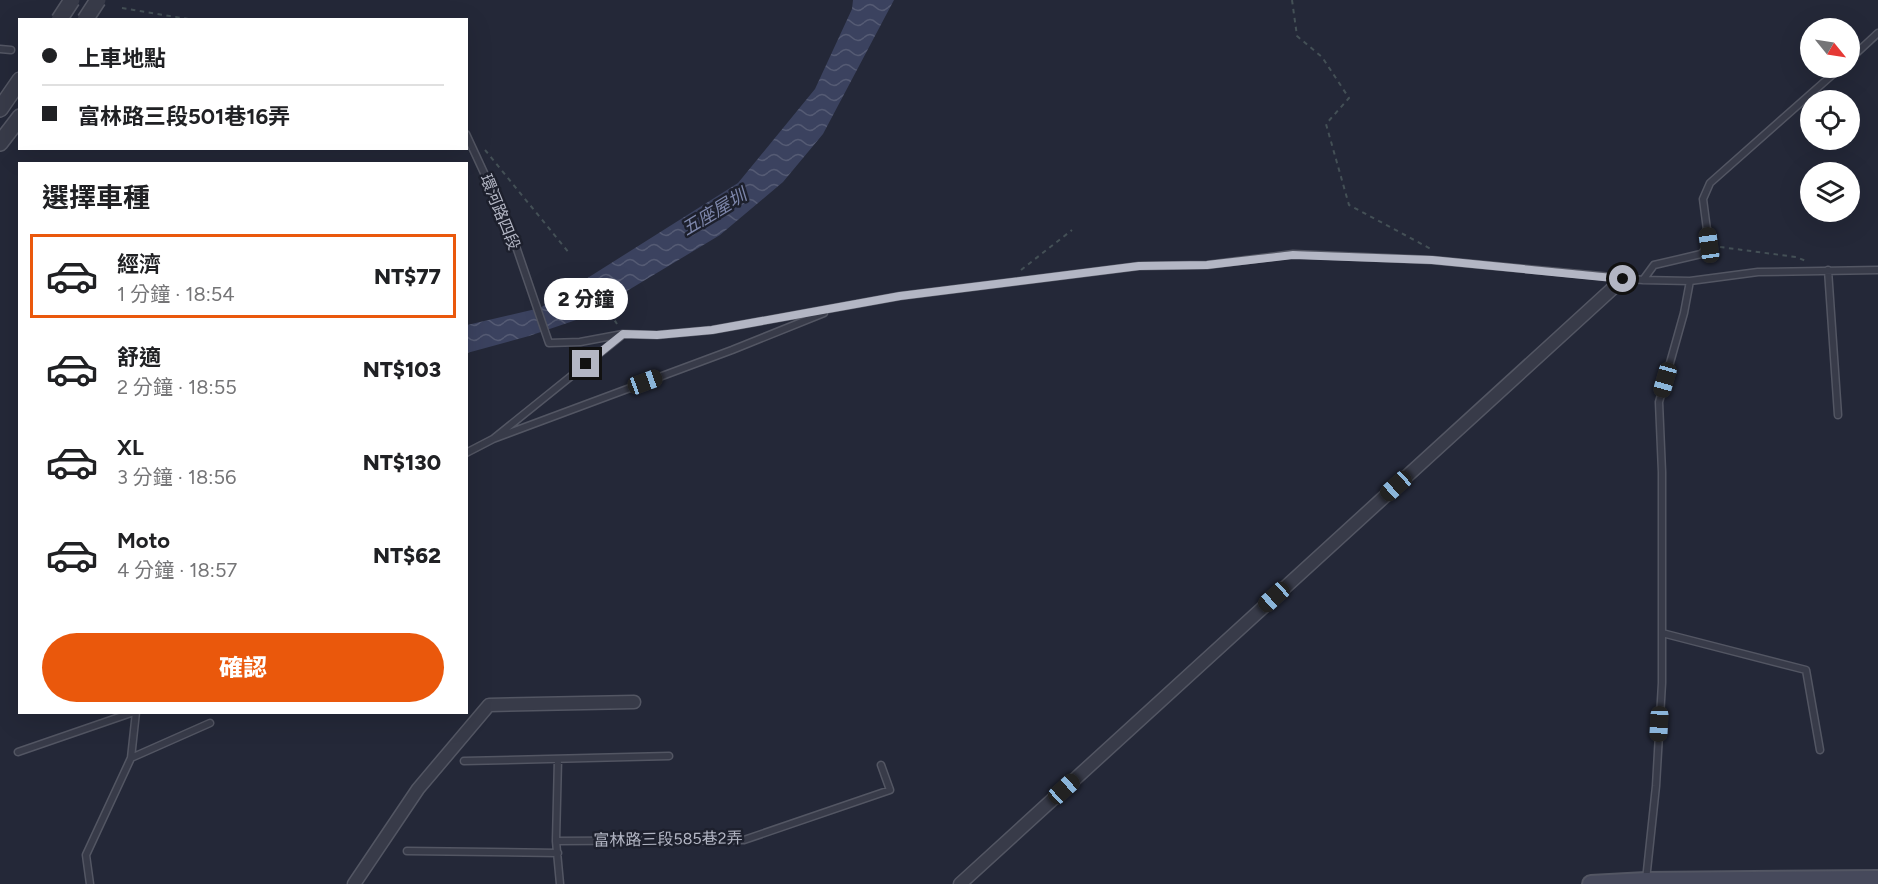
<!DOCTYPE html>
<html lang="zh-TW">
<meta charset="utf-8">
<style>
body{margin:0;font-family:Figtree,"Noto Sans TC",sans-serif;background:#f2f2f2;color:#202124;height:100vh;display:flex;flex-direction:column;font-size:22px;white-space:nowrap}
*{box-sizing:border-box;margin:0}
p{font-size:20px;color:#757577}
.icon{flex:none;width:33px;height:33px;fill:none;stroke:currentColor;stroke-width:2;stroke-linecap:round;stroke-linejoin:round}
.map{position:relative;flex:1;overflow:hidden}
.drawer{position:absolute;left:18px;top:162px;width:450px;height:552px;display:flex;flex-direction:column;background:#fff;border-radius:0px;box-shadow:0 6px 24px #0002}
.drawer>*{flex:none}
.hud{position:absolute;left:18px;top:18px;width:450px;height:132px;border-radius:0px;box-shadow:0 6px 24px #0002;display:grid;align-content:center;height:132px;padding:0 24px;background:#fff}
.needle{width:39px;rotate:120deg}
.fabs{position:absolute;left:1800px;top:18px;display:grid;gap:12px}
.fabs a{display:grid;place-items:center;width:60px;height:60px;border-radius:50%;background:#fff;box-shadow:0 6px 24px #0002;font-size:30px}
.end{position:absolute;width:27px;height:27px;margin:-14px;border:8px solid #b3b6c4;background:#111;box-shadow:0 0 0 3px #111}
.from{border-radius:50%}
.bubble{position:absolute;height:42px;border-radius:21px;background:#fff;box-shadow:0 6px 24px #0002;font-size:20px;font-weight:800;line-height:42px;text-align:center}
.car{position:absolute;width:18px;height:36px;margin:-18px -9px;border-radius:8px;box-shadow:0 0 4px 2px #0007;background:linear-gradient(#222 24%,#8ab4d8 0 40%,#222 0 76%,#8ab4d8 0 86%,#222 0)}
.hud b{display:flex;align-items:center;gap:21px;height:57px;font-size:22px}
.hud b+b{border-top:2px solid #e0e0e0}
.hud i{width:15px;height:15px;background:#202124}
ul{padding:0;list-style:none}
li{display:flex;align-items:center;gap:18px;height:84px;margin:0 12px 9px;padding:0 12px;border:3px solid transparent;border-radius:0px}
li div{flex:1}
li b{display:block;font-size:22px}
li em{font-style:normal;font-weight:800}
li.current{border-color:#ea580c}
li>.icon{width:54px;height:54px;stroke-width:1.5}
h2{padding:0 24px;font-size:27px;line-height:72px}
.primary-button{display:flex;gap:12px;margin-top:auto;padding:12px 24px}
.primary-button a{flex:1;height:69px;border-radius:36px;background:#ea580c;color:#fff;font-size:24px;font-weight:800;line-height:69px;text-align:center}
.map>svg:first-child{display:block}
.water{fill:url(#water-waves)}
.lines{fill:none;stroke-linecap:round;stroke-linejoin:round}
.service-casing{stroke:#535663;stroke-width:9}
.minor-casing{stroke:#535663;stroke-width:15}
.tertiary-casing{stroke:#535663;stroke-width:18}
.secondary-casing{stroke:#535663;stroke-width:20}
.path{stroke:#445056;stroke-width:2;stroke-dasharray:4.5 4.5;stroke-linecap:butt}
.service{stroke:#383b49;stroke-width:6}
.minor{stroke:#383b49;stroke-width:12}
.tertiary{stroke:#383b49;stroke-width:15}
.secondary{stroke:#46495b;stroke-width:16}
.tertiary-bridge-casing{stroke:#535663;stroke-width:18;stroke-linecap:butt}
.tertiary-bridge{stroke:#383b49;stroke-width:15}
.route{stroke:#b3b6c4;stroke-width:8}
.labels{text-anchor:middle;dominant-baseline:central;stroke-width:5;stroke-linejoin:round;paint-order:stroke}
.street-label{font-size:16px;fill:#b3b6c4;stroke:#1d202d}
.water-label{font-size:18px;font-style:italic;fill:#7d86aa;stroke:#1d202d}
</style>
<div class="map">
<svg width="1878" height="884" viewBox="0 0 1878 884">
<defs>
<pattern id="water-waves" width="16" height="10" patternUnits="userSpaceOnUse" patternTransform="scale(1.5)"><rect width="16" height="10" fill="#3b425f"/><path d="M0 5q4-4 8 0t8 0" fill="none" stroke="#555b74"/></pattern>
</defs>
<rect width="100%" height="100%" fill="#242838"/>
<path class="water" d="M853 0H894L823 134 783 182 720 235 582 318 529 336 467 353V325L540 308 738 183 815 89 852 9Z"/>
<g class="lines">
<defs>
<path id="service" d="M0 49 11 50
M1850 59 1878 33
M466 134 510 229 549 343 580 342 623 334 657 335 712 330 900 296 1139 266 1207 265 1293 254 1432 260 1643 280 1690 281 1758 272 1878 270
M1828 270 1838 415
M1643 280 1654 265 1701 254 1709 245 1703 199 1710 183 1840 68
M493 439 732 350 824 313
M466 453 493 439 621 336
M1662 633 1806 670 1820 750
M18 752 134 712
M131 758 210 723
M558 759 556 841 560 884
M464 761 669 756
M556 841 744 840 890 790 881 765
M407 851 558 853
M1646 880 1656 786 1662 683V472L1659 402 1684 313 1690 281
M90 884 86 855 131 758 136 712"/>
<path id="minor" d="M354 884 418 789 489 705 634 702
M960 884 1623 279"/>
<path id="tertiary" d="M0 109 20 80
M0 143 20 117"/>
<path id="secondary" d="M1591 884 1646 881 1878 879"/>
</defs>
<use href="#service" class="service-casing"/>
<use href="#minor" class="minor-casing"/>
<use href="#tertiary" class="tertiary-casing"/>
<use href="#secondary" class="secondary-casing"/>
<path class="path" d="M1292 0 1297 36 1322 57 1349 98 1326 124 1349 205 1431 249
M122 8 194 20
M485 150 570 254
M1720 247 1796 257 1806 261
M1021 270 1072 230
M610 313 617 324"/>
<use href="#service" class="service"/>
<use href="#minor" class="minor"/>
<use href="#tertiary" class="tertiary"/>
<use href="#secondary" class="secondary"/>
<defs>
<path id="tertiary-bridge" d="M59 20 72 0
M85 20 98 0"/>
</defs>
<use href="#tertiary-bridge" class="tertiary-bridge-casing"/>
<use href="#tertiary-bridge" class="tertiary-bridge"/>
</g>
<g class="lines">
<path class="route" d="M586 364 623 334 657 335 712 330 900 296 1139 266 1207 265 1293 255 1432 260 1623 279"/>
</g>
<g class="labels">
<g class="street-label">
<text transform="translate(500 212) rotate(68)">環河路四段</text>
<text transform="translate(668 839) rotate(-1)">富林路三段585巷2弄</text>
</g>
<g class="water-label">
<text transform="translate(714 212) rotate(-31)">五座屋圳</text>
</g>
</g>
</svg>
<div class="fabs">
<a><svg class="needle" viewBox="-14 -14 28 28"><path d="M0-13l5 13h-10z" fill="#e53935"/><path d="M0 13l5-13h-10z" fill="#757577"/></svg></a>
<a><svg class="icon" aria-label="locate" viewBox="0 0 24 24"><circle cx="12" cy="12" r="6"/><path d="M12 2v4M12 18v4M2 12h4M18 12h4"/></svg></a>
<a><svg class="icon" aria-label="layers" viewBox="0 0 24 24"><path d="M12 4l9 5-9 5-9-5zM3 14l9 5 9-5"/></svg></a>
</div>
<i class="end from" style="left:1623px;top:279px"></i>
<i class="end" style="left:586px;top:364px"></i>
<div class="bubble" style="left:544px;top:278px;width:84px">2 分鐘</div>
<i class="car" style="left:1709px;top:245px;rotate:352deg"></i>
<i class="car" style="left:1665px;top:380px;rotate:196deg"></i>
<i class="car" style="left:645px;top:382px;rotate:70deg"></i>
<i class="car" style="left:1396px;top:486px;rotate:228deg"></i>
<i class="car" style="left:1274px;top:597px;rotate:228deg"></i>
<i class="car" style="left:1659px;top:724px;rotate:183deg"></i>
<i class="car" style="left:1064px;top:789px;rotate:48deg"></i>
<div class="hud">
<b><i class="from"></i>上車地點</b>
<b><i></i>富林路三段501巷16弄</b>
</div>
<section class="drawer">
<h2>選擇車種</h2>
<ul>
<li class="current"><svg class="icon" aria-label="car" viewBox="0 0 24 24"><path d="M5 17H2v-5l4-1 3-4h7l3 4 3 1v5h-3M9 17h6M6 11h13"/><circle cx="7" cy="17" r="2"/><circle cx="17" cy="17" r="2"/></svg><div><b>經濟</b><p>1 分鐘 · 18:54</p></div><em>NT$77</em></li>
<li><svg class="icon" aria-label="car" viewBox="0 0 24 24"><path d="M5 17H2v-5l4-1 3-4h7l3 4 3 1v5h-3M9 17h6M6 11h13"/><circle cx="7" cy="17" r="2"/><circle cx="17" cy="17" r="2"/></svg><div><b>舒適</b><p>2 分鐘 · 18:55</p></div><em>NT$103</em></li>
<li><svg class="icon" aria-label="car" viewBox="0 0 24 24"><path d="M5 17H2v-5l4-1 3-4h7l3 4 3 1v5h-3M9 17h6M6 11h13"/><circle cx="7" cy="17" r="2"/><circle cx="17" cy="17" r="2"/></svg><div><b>XL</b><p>3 分鐘 · 18:56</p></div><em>NT$130</em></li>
<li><svg class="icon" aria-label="car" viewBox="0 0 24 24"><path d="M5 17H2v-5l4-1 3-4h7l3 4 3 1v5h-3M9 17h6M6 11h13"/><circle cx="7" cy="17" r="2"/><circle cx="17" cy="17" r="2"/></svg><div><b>Moto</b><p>4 分鐘 · 18:57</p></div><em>NT$62</em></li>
</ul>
<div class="primary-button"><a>確認</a></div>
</section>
</div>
